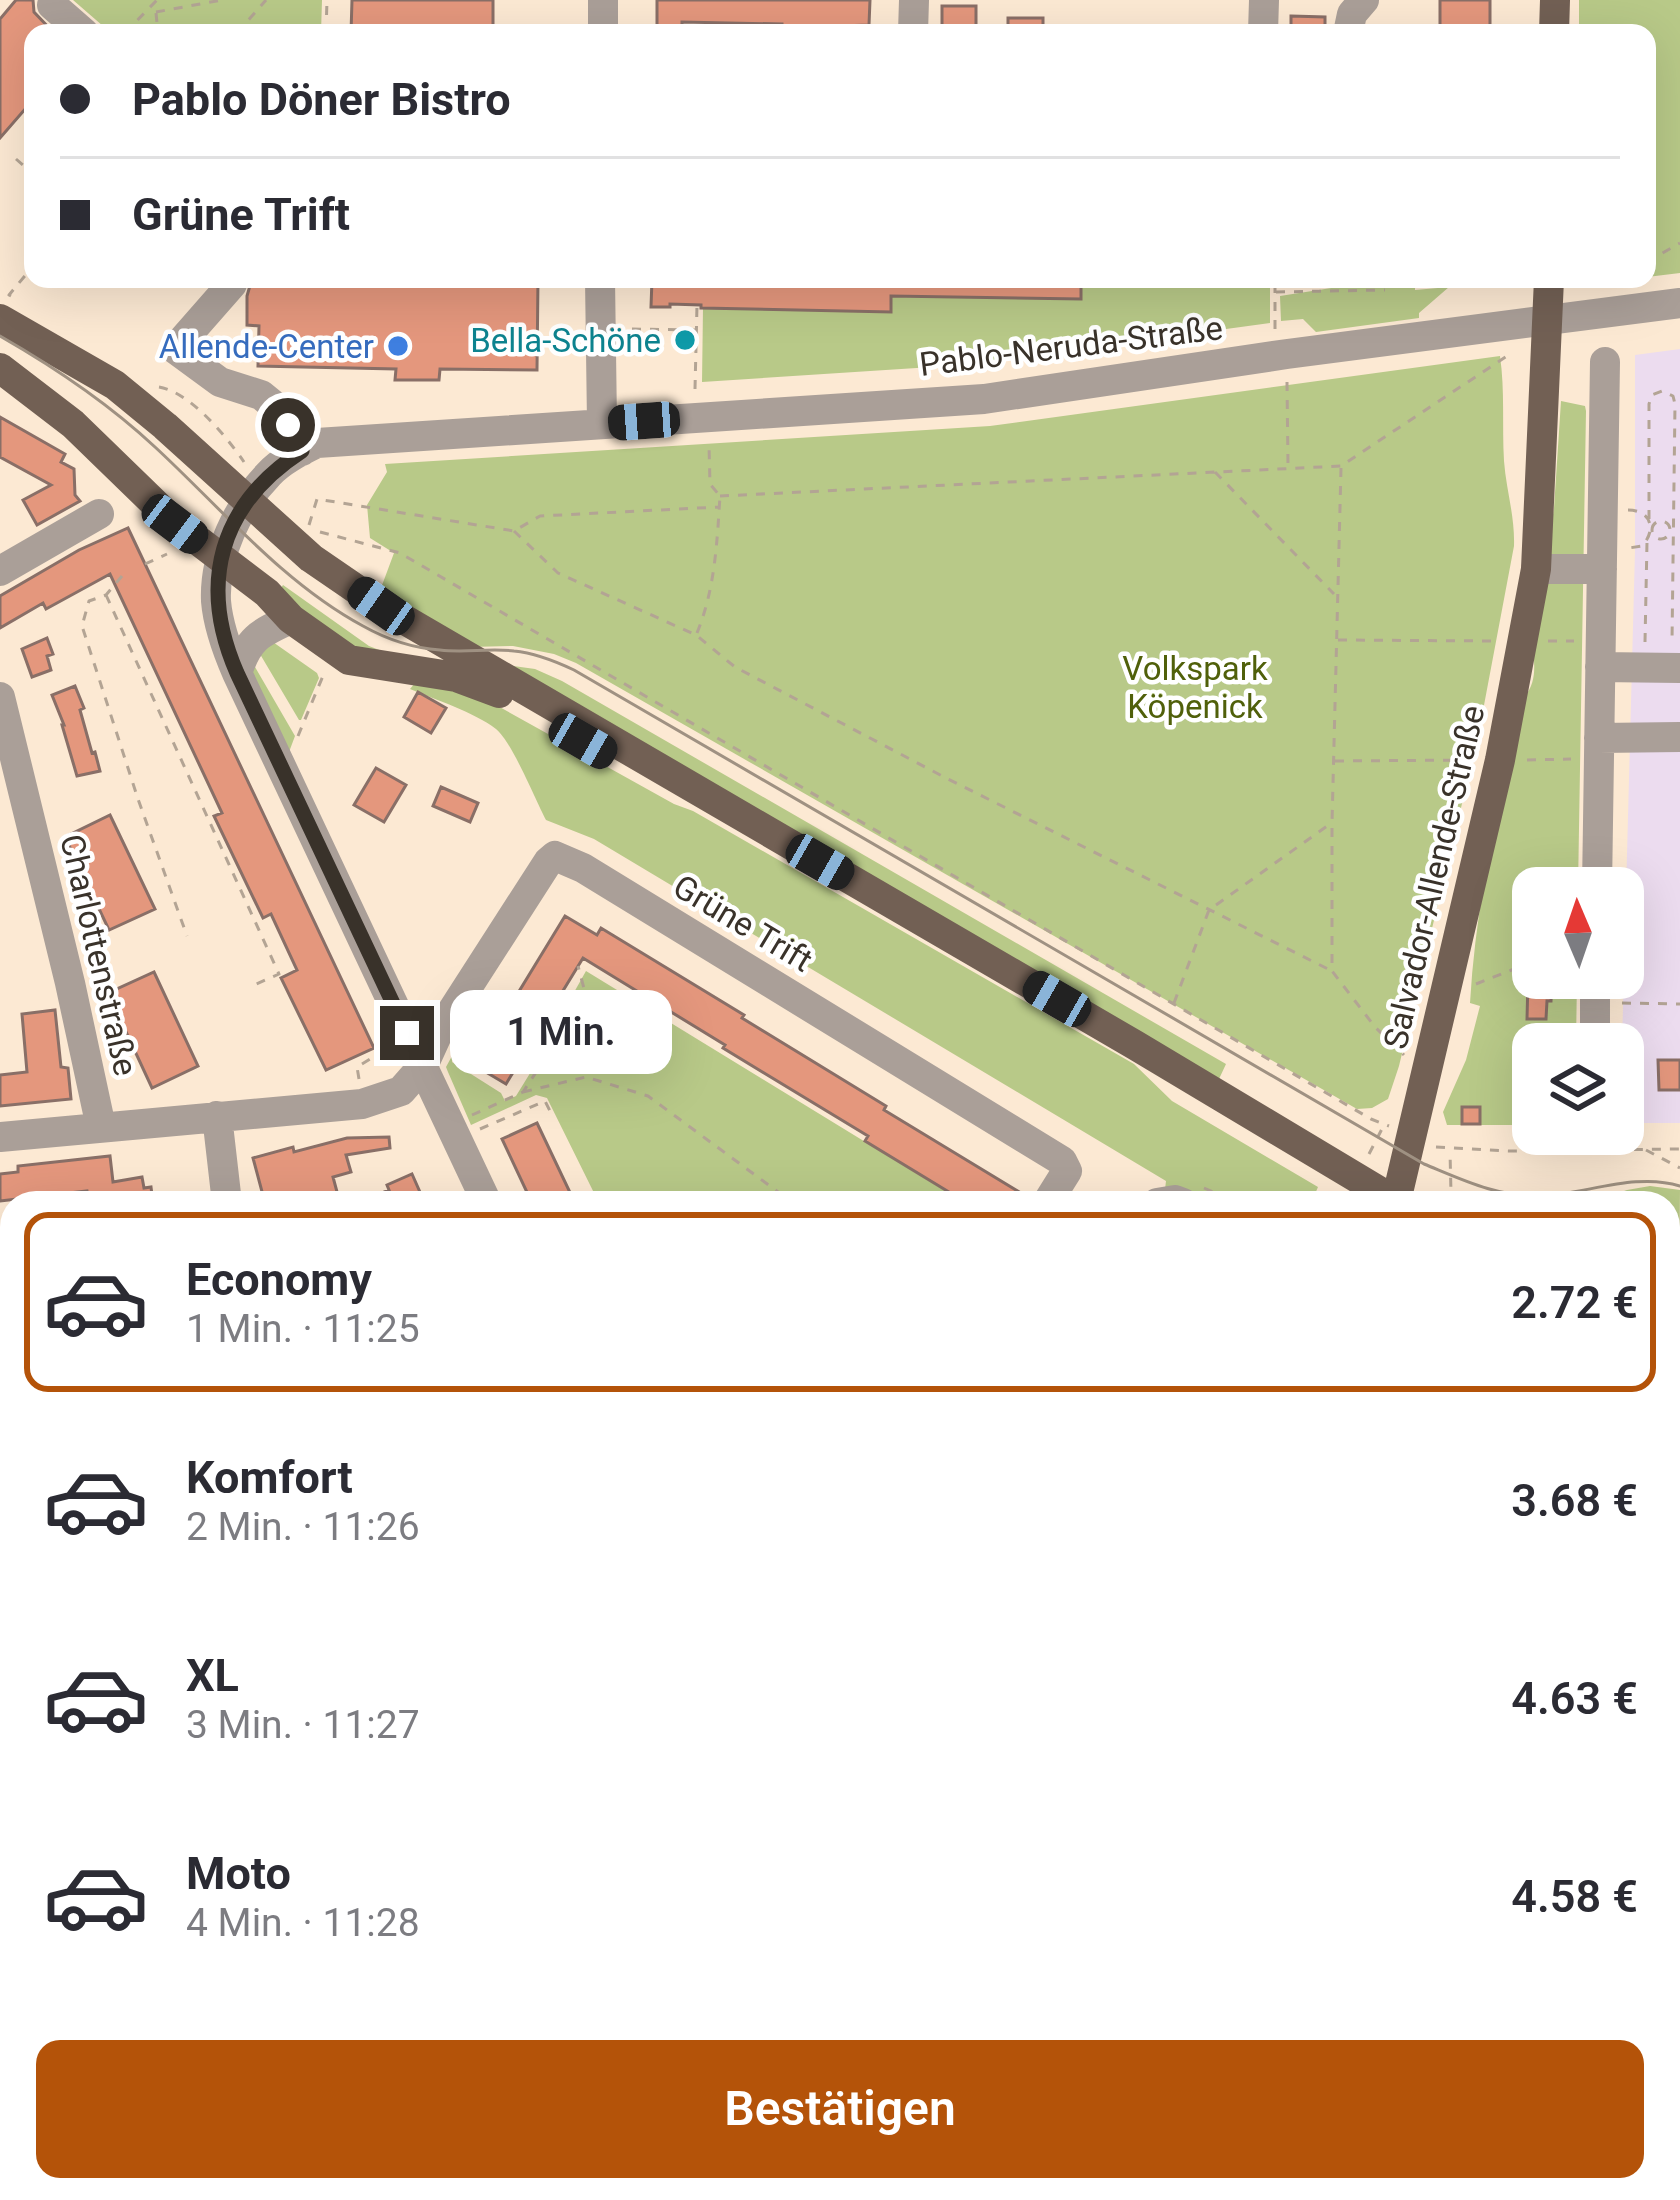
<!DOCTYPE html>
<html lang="de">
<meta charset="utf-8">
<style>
body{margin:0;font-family:Roboto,sans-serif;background:#f7f7f7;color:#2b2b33;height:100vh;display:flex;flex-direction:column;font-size:45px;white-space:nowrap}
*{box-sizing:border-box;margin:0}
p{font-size:39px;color:#7c7c81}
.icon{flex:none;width:66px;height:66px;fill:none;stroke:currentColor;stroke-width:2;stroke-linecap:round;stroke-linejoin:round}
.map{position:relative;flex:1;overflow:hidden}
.sheet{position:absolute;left:0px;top:1191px;width:1680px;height:1011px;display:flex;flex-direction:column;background:#fff;border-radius:36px 36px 0 0;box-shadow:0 12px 48px #0002}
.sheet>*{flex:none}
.banner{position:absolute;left:24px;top:24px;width:1632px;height:264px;border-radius:24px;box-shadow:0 12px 48px #0002;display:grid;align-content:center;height:264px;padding:0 36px;background:#fff}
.needle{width:78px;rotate:358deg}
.buttons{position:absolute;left:1512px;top:867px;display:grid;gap:24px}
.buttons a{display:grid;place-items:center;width:132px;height:132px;border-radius:24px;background:#fff;box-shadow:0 12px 48px #0002;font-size:60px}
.end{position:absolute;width:54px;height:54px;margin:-27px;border:15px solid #39322a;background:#fff;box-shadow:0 0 0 6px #fff}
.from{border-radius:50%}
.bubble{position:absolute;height:84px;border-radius:24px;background:#fff;box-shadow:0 12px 48px #0002;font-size:39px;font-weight:600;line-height:84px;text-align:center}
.car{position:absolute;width:36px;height:72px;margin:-36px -18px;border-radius:15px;box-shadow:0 0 9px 3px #0007;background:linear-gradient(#222 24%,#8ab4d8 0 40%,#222 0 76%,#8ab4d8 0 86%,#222 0)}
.banner b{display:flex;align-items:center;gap:42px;height:114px;font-size:45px}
.banner b+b{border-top:3px solid #e1e1e2}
.banner i{width:30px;height:30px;background:#2b2b33}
ul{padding:21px 0 0;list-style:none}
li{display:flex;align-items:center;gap:36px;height:180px;margin:0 24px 18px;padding:0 12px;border:6px solid transparent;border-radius:24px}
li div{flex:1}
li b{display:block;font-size:45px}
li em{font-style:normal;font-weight:600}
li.active{border-color:#b45309}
li>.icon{width:108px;height:108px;stroke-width:1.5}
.button{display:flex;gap:24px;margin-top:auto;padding:24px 36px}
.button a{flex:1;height:138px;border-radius:24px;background:#b45309;color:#fff;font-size:48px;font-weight:600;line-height:138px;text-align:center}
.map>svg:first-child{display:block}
.medical{fill:#ecdcef}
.green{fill:#b8c988}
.building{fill:#e4977d;stroke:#896f67;stroke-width:3}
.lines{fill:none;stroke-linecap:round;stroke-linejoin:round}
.path{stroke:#b3a494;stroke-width:3;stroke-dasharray:9 9;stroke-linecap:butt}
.minor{stroke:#aa9f98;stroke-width:30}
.major{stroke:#726054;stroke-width:30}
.tram{stroke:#9f9182;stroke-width:3}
.route{stroke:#39322a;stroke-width:15}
.culture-dot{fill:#0f9aa8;stroke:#fff;stroke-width:4.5}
.shop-dot{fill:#3f7fe0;stroke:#fff;stroke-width:4.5}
.labels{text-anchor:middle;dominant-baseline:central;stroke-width:9;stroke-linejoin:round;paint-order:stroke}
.culture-label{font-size:33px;fill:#0d838f;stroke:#fff;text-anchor:end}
.shop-label{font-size:33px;fill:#366cbe;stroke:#fff;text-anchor:end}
.street-label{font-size:33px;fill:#39322a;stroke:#fff}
.park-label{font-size:33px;fill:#50600a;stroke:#fff}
</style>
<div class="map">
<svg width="1680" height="2200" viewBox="0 0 1680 2200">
<rect width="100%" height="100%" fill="#fce9d3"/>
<path class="medical" d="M1680 349V1123H1623L1622 1044 1635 551V355Z"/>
<path class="green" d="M73 0H322L321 33H111Z
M1579 0H1680V273L1647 277V33H1579Z
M1389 279H1415V290L1449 287 1419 313V318L1316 332 1303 319 1281 321 1280 296Z
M1081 283 1270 285V323L963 365 702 382 703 308 890 312 891 296 1080 299Z
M1500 356C1505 391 1502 425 1504 461 1506 489 1515 516 1514 546L1478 737 1399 1066 1388 1099 1372 1108 1357 1109 576 663 554 654 513 646 469 647 381 588 394 553 370 538 367 505 387 472 385 464 990 426Z
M1561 401 1585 406 1586 411 1578 888H1533V978H1577L1576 1044H1533V1125H1447L1443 1112 1466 1060 1480 1006 1470 1003C1476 900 1499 799 1523 699 1538 681 1534 665 1533 645L1554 508Z
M283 585 369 646 395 656 359 652 276 595Z
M270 640 317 673 319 678 301 720H299L257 649Z
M251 660 295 736 289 752 249 684Z
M500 664 535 669 562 681 1226 1064 1219 1079Z
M415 683 469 690 674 804 693 811 1134 1064 1172 1101 1318 1187 1315 1194 1331 1203H1195L1164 1198 1166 1181 594 839 546 820C535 799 512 742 496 729 474 712 436 700 410 689Z
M586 971 965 1203H599L547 1098 536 1095 471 1125 448 1072 446 1067 452 1056V1062L501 1093 505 1101 516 1096 569 1010 568 1003Z
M1650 1186 1680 1190 1679 1288 1668 1290V1203H1589L1627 1190Z
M1668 1372 1680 1378V1691L1668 1679Z"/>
<path class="building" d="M16 0H33L34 12 54 33H33V100L0 138V19Z
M352 0H493V33H351Z
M657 0H870L869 25 782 28V24L682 22V33H657Z
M1440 0H1490V33H1440Z
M942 6H976V33H942Z
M1291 16 1325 17V33H1291Z
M1008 18H1043V33H1008Z
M259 279H538L537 370 440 369 439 380H395L396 369 258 366 259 326 247 325V296L251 282 259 283Z
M652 279H1081V299L891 296V312L701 308V305L670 304V307H651Z
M0 417 65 454 61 462 74 469 75 495 80 501 37 525 23 500 51 485 0 457Z
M128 528 374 1048 326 1070 281 978 297 970 271 914 263 918 214 816 222 813 110 574 46 609 43 603 0 628V596L79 550Z
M47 638 53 654 47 656 51 670 32 677 22 649Z
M75 686 84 708 80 710 92 753 95 752 100 771 77 776 62 725H64L52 695Z
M418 692 446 708 431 733 404 717Z
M376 768 406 785 384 822 354 805Z
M441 787 478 803 470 822 433 806Z
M110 815 155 909 109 930 65 837Z
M565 916 597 935 601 928 744 1015 742 1018 886 1106 884 1110 1029 1198 1028 1203H967L865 1141 868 1136 723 1048 725 1045 583 958 506 1084 474 1065Z
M154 972 198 1066 152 1088 108 993Z
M1528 980 1552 981 1551 1001H1547L1546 1019H1527Z
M55 1010 61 1067 68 1068 71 1099 0 1106V1075L27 1072 22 1014Z
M1658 1060H1680V1090H1659Z
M1462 1107H1480V1124H1462Z
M537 1123 575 1203H532L502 1139Z
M389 1137 390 1148 346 1155 351 1172 333 1177 340 1203H265L253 1158 293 1147 294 1152 347 1138Z
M110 1156 113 1182 142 1177 144 1188 151 1187 153 1203H89L87 1191 0 1201V1174L18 1172V1166Z
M412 1174 423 1199 413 1203H359L389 1190 387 1185Z"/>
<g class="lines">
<path class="path" d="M156 12 222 0
M156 13 158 33
M125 33 157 0
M237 33 266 0
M326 33 327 0
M16 159 33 174
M1647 262 1680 243
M698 283 700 279
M1276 292 1385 290
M11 296 9 295 33 266
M632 329 696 330
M1275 329V280
M1287 382 1288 466
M159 387C190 392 227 437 244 462
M695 389 697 305
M1341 468 1332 823V971L1375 1027 1404 1055
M1215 472 1334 594
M720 496 1341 466 1507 356
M1628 510C1651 510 1657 530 1642 546L1629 548
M1649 519V404L1652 395 1662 391 1673 396 1675 404 1672 642
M1652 530a9 9 0 1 1 18 0a9 9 0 1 1-18 0Z
M309 525 317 499 514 531 540 516 719 507
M514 531 558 573 696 635 735 667 946 778 1332 971
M320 532 400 553 1371 1119 1389 1126
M145 564 167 554
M122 576 106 595 89 601 82 626 138 799 187 936
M106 595 279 974 254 985
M697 633C715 589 717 543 720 496L710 484 709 445
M1338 640 1496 641
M1548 641H1574
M1645 642 1647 542
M298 736 325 671
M1527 760 1571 759
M1335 761 1475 760
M1476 984 1514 969 1533 966
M559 996 579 1007
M1174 1003 1209 910 1330 824
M1622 1003 1680 1004
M541 1025 560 1036
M518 1064 531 1072
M359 1079 357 1067 385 1050
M523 1092 586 1077 648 1096 793 1203
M472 1115 523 1092 586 996 578 966
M480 1129 545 1101 552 1115
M1595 1134V1149
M1436 1147 1508 1151 1680 1149
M1646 1150 1680 1168
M1369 1154 1384 1125
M1204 1188C1242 1206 1287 1202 1327 1196
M1118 1201 1133 1194
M53 1203H57
M1445 1203 1451 1193 1450 1152
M12 1207H9L12 1209
M1668 1432 1680 1439
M0 1485 12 1494"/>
<path class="minor" d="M52 5 84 33
M603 33V0
M913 33 914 0
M1263 33 1264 0
M1348 33 1352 14 1364 0
M232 279V284L175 349 220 382 261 395 277 408 302 451
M600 279 602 423
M1536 569H1602
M0 571 99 514
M1600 667 1680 668
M237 673C248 639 259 633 291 619
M0 697 70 983 101 1127
M1599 738 1680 737
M1597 888 1605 362
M1595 1044V978
M217 1116 227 1203
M0 1137 362 1104 401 1091 423 1066 438 1033 548 862 555 856 583 868 1062 1161 1067 1171 1047 1203
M487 1203 237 673C227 650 218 626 216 601 214 555 238 506 269 474 282 460 301 451 317 443L984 399 1287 354 1680 303
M1157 1203 1175 1200 1183 1203
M1668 1686 1680 1699
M0 1757 12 1755
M1668 2004 1680 2020
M0 2092 12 2090
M228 2190 230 2200
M384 2190 386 2200
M572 2190 574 2200
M936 2190 940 2200
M1502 2190 1508 2200
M1272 2200 1290 2190"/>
<path class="major" d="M1554 33 1555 0
M0 319 115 385 165 426 311 558 381 606 1135 1045 1399 1203
M0 368 73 424 175 523 267 593 291 619 349 660 456 677 499 693
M1396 1201 1500 760 1536 569 1549 279
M1668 1354 1680 1361"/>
<path class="tram" d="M0 336C56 368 108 403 155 447 221 508 283 583 363 626 386 639 413 648 440 650 465 653 489 648 514 651 535 653 555 661 574 670L1424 1164C1463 1180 1497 1197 1541 1196 1586 1194 1636 1172 1680 1186
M1668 1299 1680 1295"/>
</g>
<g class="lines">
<path class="route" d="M288 425 302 451C219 505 198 584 237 673L407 1033"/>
</g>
<circle class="culture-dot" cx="685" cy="340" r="12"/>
<circle class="shop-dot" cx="398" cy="346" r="12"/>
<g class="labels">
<g class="culture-label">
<text x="661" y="340">Bella-Schöne</text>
</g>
<g class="shop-label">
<text x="374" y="346">Allende-Center</text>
</g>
<g class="street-label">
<text transform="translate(1071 346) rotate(-7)">Pablo-Neruda-Straße</text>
<text transform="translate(1434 877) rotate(-77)">Salvador-Allende-Straße</text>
<text transform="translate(743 923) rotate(31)">Grüne Trift</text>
<text transform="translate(99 955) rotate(77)">Charlottenstraße</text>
</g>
<g class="park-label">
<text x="1195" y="668">Volkspark<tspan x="1195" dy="38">Köpenick</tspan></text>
</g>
</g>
</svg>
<div class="buttons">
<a><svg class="needle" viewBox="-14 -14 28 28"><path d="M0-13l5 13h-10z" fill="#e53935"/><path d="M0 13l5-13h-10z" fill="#7c7c81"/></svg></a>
<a><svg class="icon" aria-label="layers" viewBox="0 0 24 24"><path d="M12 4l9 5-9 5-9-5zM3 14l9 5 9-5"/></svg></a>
</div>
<i class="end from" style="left:288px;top:425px"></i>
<i class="end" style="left:407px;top:1033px"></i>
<div class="bubble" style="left:450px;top:990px;width:222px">1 Min.</div>
<i class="car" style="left:644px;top:421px;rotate:266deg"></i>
<i class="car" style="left:175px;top:524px;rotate:127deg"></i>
<i class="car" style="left:381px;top:606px;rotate:305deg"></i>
<i class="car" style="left:583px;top:741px;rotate:120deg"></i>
<i class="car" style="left:820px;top:862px;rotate:120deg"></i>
<i class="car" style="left:1057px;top:999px;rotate:300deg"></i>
<div class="banner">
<b><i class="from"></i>Pablo Döner Bistro</b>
<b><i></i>Grüne Trift</b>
</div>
<section class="sheet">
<ul>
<li class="active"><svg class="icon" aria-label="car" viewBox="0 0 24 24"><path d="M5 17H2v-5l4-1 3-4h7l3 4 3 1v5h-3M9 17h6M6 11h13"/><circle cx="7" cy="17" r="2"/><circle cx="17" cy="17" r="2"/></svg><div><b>Economy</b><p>1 Min. · 11:25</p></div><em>2.72 €</em></li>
<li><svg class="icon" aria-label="car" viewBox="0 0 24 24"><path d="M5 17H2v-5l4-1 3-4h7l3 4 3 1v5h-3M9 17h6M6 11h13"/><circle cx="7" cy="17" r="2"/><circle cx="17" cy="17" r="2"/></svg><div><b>Komfort</b><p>2 Min. · 11:26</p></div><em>3.68 €</em></li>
<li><svg class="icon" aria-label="car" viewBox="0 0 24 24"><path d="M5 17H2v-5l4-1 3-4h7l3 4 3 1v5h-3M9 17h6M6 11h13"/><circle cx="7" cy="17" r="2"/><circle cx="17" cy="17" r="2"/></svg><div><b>XL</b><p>3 Min. · 11:27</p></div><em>4.63 €</em></li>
<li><svg class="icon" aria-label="car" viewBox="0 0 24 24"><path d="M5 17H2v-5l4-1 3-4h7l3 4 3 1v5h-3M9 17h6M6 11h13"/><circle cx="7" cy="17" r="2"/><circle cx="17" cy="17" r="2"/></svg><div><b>Moto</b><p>4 Min. · 11:28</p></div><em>4.58 €</em></li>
</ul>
<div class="button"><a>Bestätigen</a></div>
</section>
</div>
